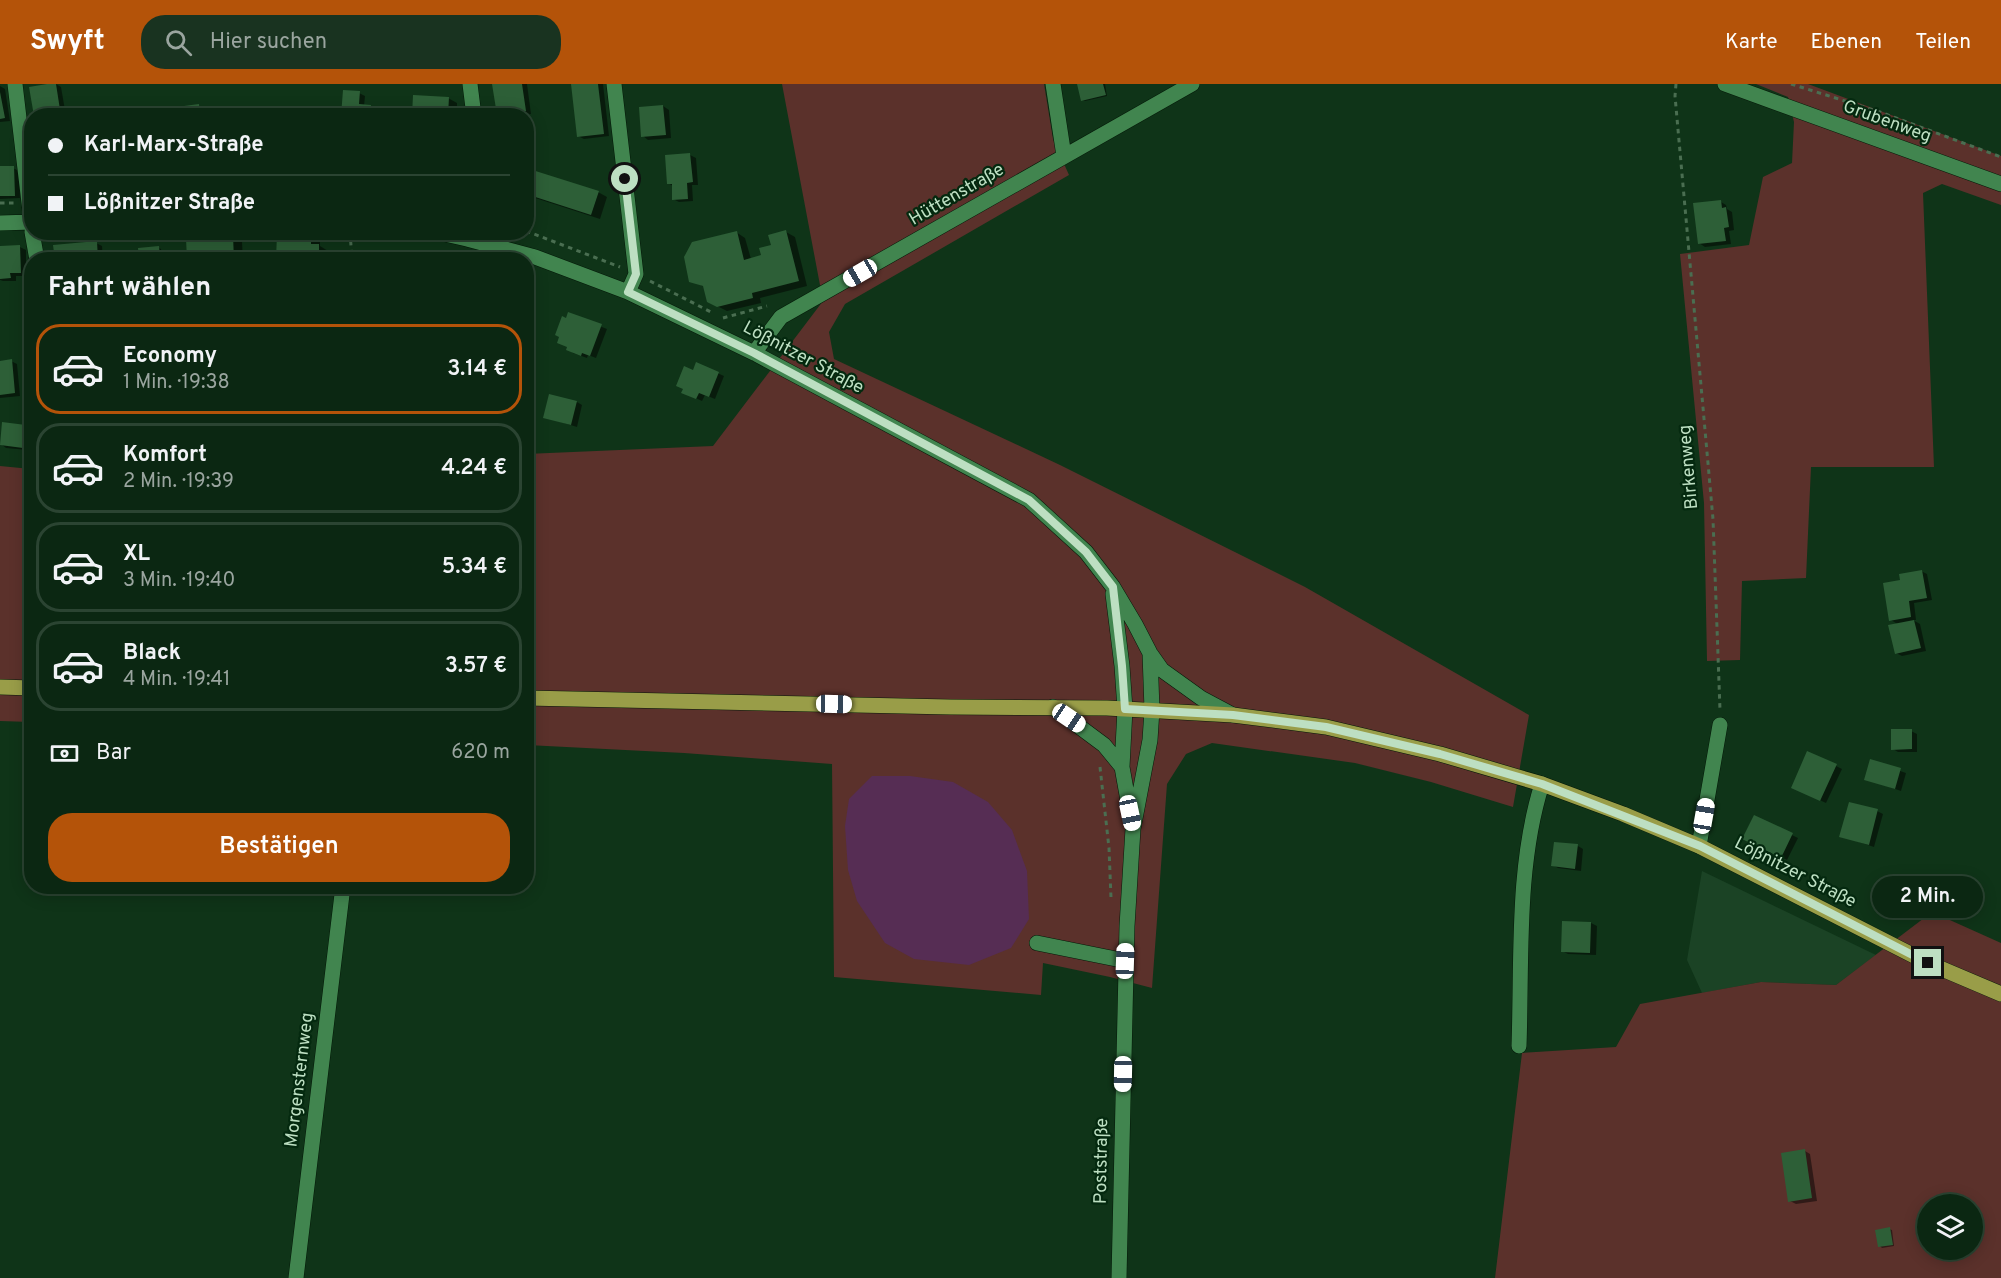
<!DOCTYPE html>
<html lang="de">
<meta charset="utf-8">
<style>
body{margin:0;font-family:Overpass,sans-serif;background:#193320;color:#f1f3f6;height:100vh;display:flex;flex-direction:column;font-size:22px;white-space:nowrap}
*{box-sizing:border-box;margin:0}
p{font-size:20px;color:#9aa59f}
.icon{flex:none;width:33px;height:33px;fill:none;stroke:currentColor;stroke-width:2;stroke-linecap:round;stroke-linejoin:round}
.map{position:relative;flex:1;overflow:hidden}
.panel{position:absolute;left:24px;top:168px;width:510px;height:642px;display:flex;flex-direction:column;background:#0b2712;border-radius:24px;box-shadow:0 3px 15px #0003,0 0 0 2px #2b4432}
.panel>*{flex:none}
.guide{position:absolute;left:24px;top:24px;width:510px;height:132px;border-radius:24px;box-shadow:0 3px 15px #0003,0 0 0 2px #2b4432;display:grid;align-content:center;height:132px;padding:0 24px;background:#0b2712}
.tools{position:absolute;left:1917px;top:1110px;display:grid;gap:12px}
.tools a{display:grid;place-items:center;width:66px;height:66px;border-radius:50%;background:#0b2712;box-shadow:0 3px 15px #0003,0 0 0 2px #2b4432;font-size:30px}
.end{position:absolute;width:27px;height:27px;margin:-14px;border:8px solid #bddfc2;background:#111;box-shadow:0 0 0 3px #111}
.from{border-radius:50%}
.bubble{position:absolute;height:42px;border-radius:21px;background:#0b2712;box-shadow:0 3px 15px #0003,0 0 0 2px #2b4432;font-size:20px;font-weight:600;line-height:42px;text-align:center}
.car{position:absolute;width:18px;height:36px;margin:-18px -9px;border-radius:8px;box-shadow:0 0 4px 2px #0007;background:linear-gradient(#fff 24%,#345 0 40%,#fff 0 76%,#345 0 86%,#fff 0)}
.guide b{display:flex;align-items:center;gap:21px;height:57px;font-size:22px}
.guide b+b{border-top:2px solid #2b4432}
.guide i{width:15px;height:15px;background:#f1f3f6}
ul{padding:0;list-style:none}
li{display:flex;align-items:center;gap:18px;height:90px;margin:0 12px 9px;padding:0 12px;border:3px solid #2b4432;border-radius:24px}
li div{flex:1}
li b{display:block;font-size:22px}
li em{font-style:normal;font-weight:600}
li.current{border-color:#b45309}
li>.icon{width:54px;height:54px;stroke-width:1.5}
h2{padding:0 24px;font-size:27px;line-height:72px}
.pay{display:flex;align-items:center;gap:15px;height:66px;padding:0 24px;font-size:22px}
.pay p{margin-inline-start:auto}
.cta{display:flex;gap:12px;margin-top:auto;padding:12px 24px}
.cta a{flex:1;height:69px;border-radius:24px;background:#b45309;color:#fff;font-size:24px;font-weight:600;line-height:69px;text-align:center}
header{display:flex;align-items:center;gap:36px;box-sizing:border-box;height:84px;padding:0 30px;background:#b45309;color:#fff}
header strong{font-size:28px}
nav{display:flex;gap:33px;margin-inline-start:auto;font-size:21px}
.search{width:420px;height:54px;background:#193320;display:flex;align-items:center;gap:15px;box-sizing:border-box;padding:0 21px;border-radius:24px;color:#9aa59f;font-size:22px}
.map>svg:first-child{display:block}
.built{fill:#1b4325}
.green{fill:#5b312b;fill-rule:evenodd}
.water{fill:#562d54}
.shadow{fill:#0007}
.building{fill:#2d5f37}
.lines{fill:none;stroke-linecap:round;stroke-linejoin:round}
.minor-casing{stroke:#041908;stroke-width:16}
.major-casing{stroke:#041908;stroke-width:16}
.path{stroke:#4a6e51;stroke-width:3;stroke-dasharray:4.5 4.5;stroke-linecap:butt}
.minor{stroke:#41854f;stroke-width:15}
.major{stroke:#999d48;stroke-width:15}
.route{stroke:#bddfc2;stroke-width:8}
.labels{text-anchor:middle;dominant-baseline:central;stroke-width:4.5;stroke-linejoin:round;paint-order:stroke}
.street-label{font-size:18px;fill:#bddfc2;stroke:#04290f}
</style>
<header>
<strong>Swyft</strong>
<div class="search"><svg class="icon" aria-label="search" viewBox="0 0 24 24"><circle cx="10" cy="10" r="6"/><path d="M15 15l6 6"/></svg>Hier suchen</div>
<nav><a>Karte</a><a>Ebenen</a><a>Teilen</a></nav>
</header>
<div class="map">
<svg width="2001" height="1194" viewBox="0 0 2001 1194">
<rect width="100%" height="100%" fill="#0f3418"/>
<path class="built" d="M1702 787 1876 871 1836 901 1761 898 1702 909 1687 876Z"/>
<path class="green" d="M782 0H1044L1053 55 1069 91 845 220 829 248 834 275 1060 381 1305 503 1529 631 1513 723 1431 698 1355 679 1212 659 1186 670 1167 700 1152 904 1110 893 1043 879 1041 911 834 893 832 680 684 669 527 661 526 370 713 362 823 217Z
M1756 0H1808L2001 72V121L1942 100 1923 109 1934 383H1811L1806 494 1742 497 1740 576 1707 577 1704 419 1680 170 1749 161 1763 93 1792 79 1794 38 1788 13Z
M0 382 31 385V638L0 637Z
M1932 828 2001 859V1194H1495L1522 969 1616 963 1640 920 1761 898 1836 901ZM1928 1120H1972V1166H1928Z"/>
<path class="water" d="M872 692H910L953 698 988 718 1012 746 1027 787 1029 835 1011 864 969 881 914 875 885 859 857 817 848 786 845 742 849 715Z"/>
<path class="shadow" d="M56 0 61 3 66 32H36Z
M494 0H527L531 30 519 32 498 30Z
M573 0H603L609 52 584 55 578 52Z
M1079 0H1105L1107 12 1085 17 1082 16Z
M0 2 5 5 10 37 0 38Z
M359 9 365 12 364 22 376 25 375 32H342Z
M448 14 457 19V32H414Z
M199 22 204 25 205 32H172Z
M663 22 669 26 671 54 648 56 643 52Z
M690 71 696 74 698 101H692L693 117 679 118 673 115V102L668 99Z
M0 84H13L19 87 20 114 0 115Z
M526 85 598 108 607 113 600 135 526 111Z
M1721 118 1726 121 1727 125 1732 128 1734 146 1729 147 1731 160 1705 163 1699 159Z
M736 148 745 154 751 175 763 172 786 148 795 153 807 202 760 214 761 219 727 227 717 222 705 203 691 197Z
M311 151 320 156V162L328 167V170L336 176H278Z
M233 153 242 158 243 176H189Z
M96 159 102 162 103 176H56Z
M20 163 26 166V192H16V197H3L0 196V164Z
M159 164 161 165 162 175 142 176Z
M526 212 531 215 526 229Z
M569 230 607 245 596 274 588 271 587 274 573 269 569 263 567 236Z
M11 277 17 280 20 312 0 314V278Z
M697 280 724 292 715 315 705 311 702 317 689 311Z
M577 318 582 321 577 343 545 333Z
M25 342 31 345 28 366 6 364 1 360Z
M1921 487 1927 490 1932 516 1914 519 1916 536H1913L1920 540 1926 567 1902 572 1896 569 1899 541 1891 536Z
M1911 647 1917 650V668H1898L1893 665Z
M1871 677 1906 689 1901 707 1866 695Z
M1836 682 1842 685 1826 719 1798 706Z
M1877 727 1883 730 1874 763 1841 752Z
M1755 733 1798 754 1787 776 1750 758Z
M1578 762 1583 765 1581 787 1558 784 1553 781Z
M1563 838 1591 839 1597 842 1596 871 1568 870 1562 867Z
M1805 1067 1810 1070 1817 1117 1796 1120 1790 1117Z
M1889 1145 1892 1146 1894 1162 1882 1164 1880 1162Z"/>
<path class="building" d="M47 0H56L61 32H34L29 3Z
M492 0H522L526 27 497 31Z
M571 0H598L604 50 577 53Z
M1077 0H1103L1106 11 1081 17Z
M343 6 360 7 359 20 371 21 370 32H341Z
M0 8 5 34 0 35Z
M413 11 449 13 448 32H412Z
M199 20 200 32H170L169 24Z
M663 21 666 51 641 53 639 23Z
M690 69 693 98 687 99 688 115 672 116V100H667L665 71Z
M0 82H14L15 112H0Z
M526 84 599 107 591 131 526 110Z
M1721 116 1722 124 1726 123 1729 143 1724 144 1726 157 1698 160 1693 119Z
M786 146 799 197 752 209 753 214 717 223 707 218 703 202 689 198 684 173 692 158 737 147 744 176 761 171 759 164 771 161 768 151Z
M277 149 311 150V160H319V167L327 168V176H276Z
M233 151 234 176H187L186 154Z
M97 157 98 176H55L53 161Z
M20 161 21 189H10L11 194 0 195V162Z
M159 162 160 174 139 176 138 164Z
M380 168 392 170V172L406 176H373L374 170 379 171Z
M568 228 602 240 590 272 582 269 581 272 566 266 567 263 557 259 559 253 555 251 562 232 566 234Z
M12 275 15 309 0 311V277Z
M696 278 719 288 709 313 699 309 696 315 681 309 683 305 676 302 684 282 693 286Z
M549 310 577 317 571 341 543 334Z
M2 338 26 341 23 364 0 361Z
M1922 486 1927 514 1909 517 1911 533 1889 537 1883 499 1900 496 1899 490Z
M1914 536 1921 564 1895 570 1888 541Z
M1891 645H1912V665L1891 666Z
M1807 667 1837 680 1820 717 1791 704Z
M1870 675 1901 684 1895 705 1864 696Z
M1849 718 1878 725 1869 761 1839 753Z
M1754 731 1793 749 1781 774 1742 755Z
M1554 758 1578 760 1575 785 1551 782Z
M1562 837 1591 838 1590 869 1561 868Z
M1805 1065 1812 1114 1788 1118 1781 1069Z
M1890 1143 1893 1161 1878 1163 1875 1146Z"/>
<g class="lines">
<defs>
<path id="minor" d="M15 0 32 144
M470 0 474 32
M614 0 636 190 628 208
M1053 0 1064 72
M1725 0 2001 100
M0 139 32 138
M32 148 37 176
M436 148 467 155 535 173 628 208 754 269 1029 416 1086 468 1113 503 1135 540 1150 569 1162 586 1201 614 1233 631
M754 269 781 233 1192 0
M1113 510 1122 582 1125 625 1122 683 1132 739
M1053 623 1104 661 1122 683
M1699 762 1720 641
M1037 859 1126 877
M1519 962C1522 876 1516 782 1542 700
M296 1194 343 802
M1119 1194 1127 842 1133 745 1150 656 1152 626 1150 569"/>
<path id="major" d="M0 603 32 604
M526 614 950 623 1107 624 1233 631 1326 643 1440 670 1542 700 1623 730 1699 762 1928 879 2001 910"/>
</defs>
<use href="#minor" class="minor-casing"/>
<use href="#major" class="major-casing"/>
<path class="path" d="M1676 0 1675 12 1713 435 1720 626
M1791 0 1880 28 2001 73
M0 119H15
M526 147 620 183
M350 148 352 176
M650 197 711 228
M723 234 767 222
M1100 683 1109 764 1111 814"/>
<use href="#minor" class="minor"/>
<use href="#major" class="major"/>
</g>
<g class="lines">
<path class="route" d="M625 95 636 190 628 208 754 269 1029 416 1086 468 1113 503 1122 582 1125 625 1233 631 1326 643 1440 670 1542 700 1700 762 1928 879"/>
</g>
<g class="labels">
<g class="street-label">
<text transform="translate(1887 38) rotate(20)">Grubenweg</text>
<text transform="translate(957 111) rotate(-30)">Hüttenstraße</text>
<text transform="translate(803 274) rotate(28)">Lößnitzer Straße</text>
<text transform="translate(1689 383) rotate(-95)">Birkenweg</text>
<text transform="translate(1795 789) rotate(27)">Lößnitzer Straße</text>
<text transform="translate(300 996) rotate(-83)">Morgensternweg</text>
<text transform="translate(1102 1077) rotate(-89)">Poststraße</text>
</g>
</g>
</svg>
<div class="tools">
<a><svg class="icon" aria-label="layers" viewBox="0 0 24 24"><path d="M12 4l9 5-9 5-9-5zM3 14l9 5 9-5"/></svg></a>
</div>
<i class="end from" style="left:625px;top:95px"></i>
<i class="end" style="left:1928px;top:879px"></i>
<div class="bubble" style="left:1872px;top:792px;width:111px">2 Min.</div>
<i class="car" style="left:860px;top:189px;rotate:240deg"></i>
<i class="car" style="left:834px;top:620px;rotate:91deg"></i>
<i class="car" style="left:1069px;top:634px;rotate:124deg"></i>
<i class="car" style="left:1130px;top:729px;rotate:168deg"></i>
<i class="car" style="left:1704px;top:732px;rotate:10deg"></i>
<i class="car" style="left:1125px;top:877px;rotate:2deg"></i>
<i class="car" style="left:1123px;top:990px;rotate:181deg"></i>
<div class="guide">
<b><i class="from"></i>Karl-Marx-Straße</b>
<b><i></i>Lößnitzer Straße</b>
</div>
<section class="panel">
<h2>Fahrt wählen</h2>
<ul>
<li class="current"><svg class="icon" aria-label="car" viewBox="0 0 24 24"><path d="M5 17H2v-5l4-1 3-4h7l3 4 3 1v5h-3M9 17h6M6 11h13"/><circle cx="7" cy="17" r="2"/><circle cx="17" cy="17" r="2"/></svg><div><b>Economy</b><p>1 Min. · 19:38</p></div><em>3.14 €</em></li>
<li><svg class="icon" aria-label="car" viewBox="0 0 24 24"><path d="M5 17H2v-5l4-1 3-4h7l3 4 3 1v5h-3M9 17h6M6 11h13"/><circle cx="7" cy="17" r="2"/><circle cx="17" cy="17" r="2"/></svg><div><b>Komfort</b><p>2 Min. · 19:39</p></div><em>4.24 €</em></li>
<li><svg class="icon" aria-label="car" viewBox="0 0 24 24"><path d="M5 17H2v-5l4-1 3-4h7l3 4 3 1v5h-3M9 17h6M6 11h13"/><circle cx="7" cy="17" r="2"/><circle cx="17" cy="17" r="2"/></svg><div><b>XL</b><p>3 Min. · 19:40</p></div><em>5.34 €</em></li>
<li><svg class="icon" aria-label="car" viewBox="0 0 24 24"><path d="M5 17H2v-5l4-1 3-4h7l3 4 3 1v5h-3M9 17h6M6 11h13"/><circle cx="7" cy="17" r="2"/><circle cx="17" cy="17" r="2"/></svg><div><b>Black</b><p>4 Min. · 19:41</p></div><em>3.57 €</em></li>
</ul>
<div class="pay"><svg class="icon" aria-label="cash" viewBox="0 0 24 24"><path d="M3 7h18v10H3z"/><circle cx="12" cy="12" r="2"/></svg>Bar<p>620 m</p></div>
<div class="cta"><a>Bestätigen</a></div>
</section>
</div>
